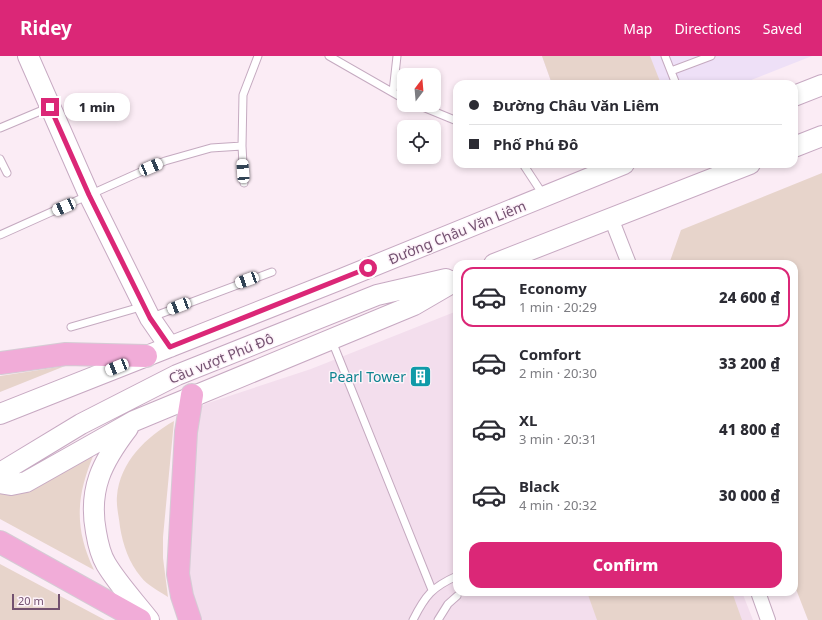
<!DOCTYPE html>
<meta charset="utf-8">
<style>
body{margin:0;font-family:"Noto Sans",sans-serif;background:#f7f7f7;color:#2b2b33;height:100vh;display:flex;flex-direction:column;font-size:15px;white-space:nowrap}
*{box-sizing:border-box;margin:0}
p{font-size:13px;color:#7c7c81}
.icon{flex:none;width:22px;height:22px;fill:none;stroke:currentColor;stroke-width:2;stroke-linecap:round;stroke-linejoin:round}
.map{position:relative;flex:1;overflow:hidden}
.sheet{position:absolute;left:453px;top:204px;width:345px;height:336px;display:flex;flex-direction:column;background:#fff;border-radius:12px;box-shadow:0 2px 6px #0003}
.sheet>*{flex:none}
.banner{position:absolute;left:453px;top:24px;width:345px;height:88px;border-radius:12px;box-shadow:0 2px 6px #0003;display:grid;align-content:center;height:88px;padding:0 16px;background:#fff}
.needle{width:26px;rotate:16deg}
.fabs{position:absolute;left:397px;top:12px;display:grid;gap:8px}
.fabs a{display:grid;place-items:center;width:44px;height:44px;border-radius:8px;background:#fff;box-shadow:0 2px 6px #0003;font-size:20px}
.scale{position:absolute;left:12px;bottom:10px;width:48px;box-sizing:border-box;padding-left:4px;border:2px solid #735170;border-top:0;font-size:11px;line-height:14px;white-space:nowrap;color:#735170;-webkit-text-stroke:3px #fdf2f9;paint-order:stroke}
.end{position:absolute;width:18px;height:18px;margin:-9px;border:5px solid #db2777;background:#fff;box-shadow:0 0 0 2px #fff}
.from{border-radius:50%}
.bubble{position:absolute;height:28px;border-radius:12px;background:#fff;box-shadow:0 2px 6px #0003;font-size:13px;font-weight:800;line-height:28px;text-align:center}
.car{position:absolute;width:12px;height:24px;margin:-12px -6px;border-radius:5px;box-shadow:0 0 3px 1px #0007;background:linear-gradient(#fff 24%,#345 0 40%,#fff 0 76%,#345 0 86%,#fff 0)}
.banner b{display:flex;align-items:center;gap:14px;height:38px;font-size:15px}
.banner b+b{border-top:1px solid #e1e1e2}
.banner i{width:10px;height:10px;background:#2b2b33}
ul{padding:7px 0 0;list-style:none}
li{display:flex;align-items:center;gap:12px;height:60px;margin:0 8px 6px;padding:0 8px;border:2px solid transparent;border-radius:12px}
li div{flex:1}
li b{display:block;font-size:15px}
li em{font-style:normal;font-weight:800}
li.current{border-color:#db2777}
li>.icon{width:36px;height:36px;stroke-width:1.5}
.button{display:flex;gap:8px;margin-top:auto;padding:8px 16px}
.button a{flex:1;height:46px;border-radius:12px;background:#db2777;color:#fff;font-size:16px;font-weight:800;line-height:46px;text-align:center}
header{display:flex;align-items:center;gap:24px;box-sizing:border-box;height:56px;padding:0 20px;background:#db2777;color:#fff}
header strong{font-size:19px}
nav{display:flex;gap:22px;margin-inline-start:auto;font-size:14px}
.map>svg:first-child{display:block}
.residential{fill:#f3deed}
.medical{fill:#eee0f7}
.green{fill:#e7d4cb}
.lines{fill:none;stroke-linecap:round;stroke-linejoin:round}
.lane-casing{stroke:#c5aac0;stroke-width:9}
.street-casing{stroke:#c5aac0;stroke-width:16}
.secondary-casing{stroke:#c7a9c2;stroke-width:22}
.primary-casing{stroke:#d5cbd4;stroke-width:24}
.lane{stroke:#fff;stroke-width:7}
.street{stroke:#fff;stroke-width:14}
.secondary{stroke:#fff;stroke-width:20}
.primary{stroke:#f1acd8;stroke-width:22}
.route{stroke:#db2777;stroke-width:5}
.labels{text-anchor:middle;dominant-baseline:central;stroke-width:3;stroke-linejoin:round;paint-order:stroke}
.street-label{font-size:14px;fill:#735170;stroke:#fdf2f9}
.culture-label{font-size:14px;fill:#0d838f;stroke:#fdf2f9;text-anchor:end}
</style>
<header>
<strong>Ridey</strong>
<nav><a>Map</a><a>Directions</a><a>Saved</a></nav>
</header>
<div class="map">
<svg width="822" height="564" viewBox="0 0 822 564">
<rect width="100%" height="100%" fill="#fbecf5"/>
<path class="residential" d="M457 255V536H742L753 564H197L187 540 197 355 205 348 311 313Z"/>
<path class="medical" d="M542 0H812L741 28H552Z"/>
<path class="green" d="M542 0H650L661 28H552Z
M822 117V564H808L794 528V208H669L681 174Z
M65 310 0 336V320Z
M174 365 163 481V502L168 541C159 535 147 529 141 521 129 507 123 489 120 471 119 461 116 450 117 440 120 406 146 381 174 365Z
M94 398C76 440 74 472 94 514L0 463V438L16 436Z
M0 508 105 564H0Z
M587 536H732L742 564H597Z"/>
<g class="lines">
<defs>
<path id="lane" d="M329 0 404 43
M665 0 676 28
M671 15 711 0
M393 36 397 0
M418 49 457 65
M0 72 50 51
M0 103 7 117
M523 108 544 140
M244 127 242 90 243 39 258 0
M0 179 165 105 211 92 242 90
M152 261 272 216
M71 271 144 250
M332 285 432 534
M413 564C425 540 432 531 457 520
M438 564 448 548 457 540"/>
<path id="street" d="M611 162 629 208
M758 536 768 564"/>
<path id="secondary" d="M28 0 89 139 150 262 170 291
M794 40 822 29
M794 91 822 80
M494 208 750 108
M0 358 339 224 624 108
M128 372C102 406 88 433 96 476 98 488 100 498 106 508 118 528 135 546 149 564
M0 417 81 368 177 319 377 239 446 223
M0 427 11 429 26 426 134 365 414 249 457 224"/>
<path id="primary" d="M0 307 66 298 146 300
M0 486 140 564
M190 564 182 540 178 518 186 376 192 339"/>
</defs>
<use href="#lane" class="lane-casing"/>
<use href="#street" class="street-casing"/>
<use href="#secondary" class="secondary-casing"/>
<use href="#primary" class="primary-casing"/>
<use href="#lane" class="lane"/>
<use href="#street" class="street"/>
<use href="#secondary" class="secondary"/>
<use href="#primary" class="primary"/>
</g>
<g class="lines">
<path class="route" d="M50 51 89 139 150 262 170 291 368 212"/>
</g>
<defs>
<symbol id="building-square" viewBox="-11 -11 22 22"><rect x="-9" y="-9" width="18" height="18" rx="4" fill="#0f9aa8" stroke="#fdf2f9"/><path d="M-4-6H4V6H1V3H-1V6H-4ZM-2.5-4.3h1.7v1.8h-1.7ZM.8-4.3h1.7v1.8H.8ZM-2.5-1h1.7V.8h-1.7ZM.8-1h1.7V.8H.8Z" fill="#fff"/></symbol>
</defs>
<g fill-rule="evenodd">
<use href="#building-square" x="408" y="308" width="25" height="25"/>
</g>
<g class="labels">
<g class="street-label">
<text transform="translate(457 176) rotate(-22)">Đường Châu Văn Liêm</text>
<text transform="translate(221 302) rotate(-22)">Cầu vượt Phú Đô</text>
</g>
<g class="culture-label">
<text x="406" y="320">Pearl Tower</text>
</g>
</g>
</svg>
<div class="fabs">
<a><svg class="needle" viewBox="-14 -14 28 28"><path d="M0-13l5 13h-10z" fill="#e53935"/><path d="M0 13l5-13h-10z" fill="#7c7c81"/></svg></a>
<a><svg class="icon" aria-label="locate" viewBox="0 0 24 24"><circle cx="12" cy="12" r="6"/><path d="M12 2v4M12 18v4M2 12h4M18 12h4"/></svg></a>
</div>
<div class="scale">20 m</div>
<i class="end from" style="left:368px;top:212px"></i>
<i class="end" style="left:50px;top:51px"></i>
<div class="bubble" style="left:64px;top:37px;width:66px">1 min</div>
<i class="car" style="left:151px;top:111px;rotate:67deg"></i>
<i class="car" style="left:243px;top:115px;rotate:356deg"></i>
<i class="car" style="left:64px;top:151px;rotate:246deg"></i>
<i class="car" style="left:247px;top:224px;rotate:250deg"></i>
<i class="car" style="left:179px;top:250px;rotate:249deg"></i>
<i class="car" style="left:117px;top:311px;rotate:248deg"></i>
<div class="banner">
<b><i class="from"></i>Đường Châu Văn Liêm</b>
<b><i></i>Phố Phú Đô</b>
</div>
<section class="sheet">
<ul>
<li class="current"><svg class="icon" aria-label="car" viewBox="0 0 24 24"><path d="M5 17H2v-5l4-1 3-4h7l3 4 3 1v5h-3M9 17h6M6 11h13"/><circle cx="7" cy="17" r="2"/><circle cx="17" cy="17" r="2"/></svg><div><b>Economy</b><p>1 min · 20:29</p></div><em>24 600 ₫</em></li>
<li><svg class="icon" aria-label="car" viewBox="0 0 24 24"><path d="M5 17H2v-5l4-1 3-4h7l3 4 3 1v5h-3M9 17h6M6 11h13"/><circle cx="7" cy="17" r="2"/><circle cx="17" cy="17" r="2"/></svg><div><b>Comfort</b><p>2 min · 20:30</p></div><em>33 200 ₫</em></li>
<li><svg class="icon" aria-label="car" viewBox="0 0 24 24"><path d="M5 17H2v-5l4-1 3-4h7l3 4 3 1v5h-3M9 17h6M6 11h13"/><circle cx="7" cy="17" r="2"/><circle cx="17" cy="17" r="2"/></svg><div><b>XL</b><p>3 min · 20:31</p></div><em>41 800 ₫</em></li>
<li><svg class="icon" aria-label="car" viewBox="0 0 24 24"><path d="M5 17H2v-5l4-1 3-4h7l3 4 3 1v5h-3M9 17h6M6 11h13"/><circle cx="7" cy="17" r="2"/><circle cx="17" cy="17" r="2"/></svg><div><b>Black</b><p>4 min · 20:32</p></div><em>30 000 ₫</em></li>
</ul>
<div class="button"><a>Confirm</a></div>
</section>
</div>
